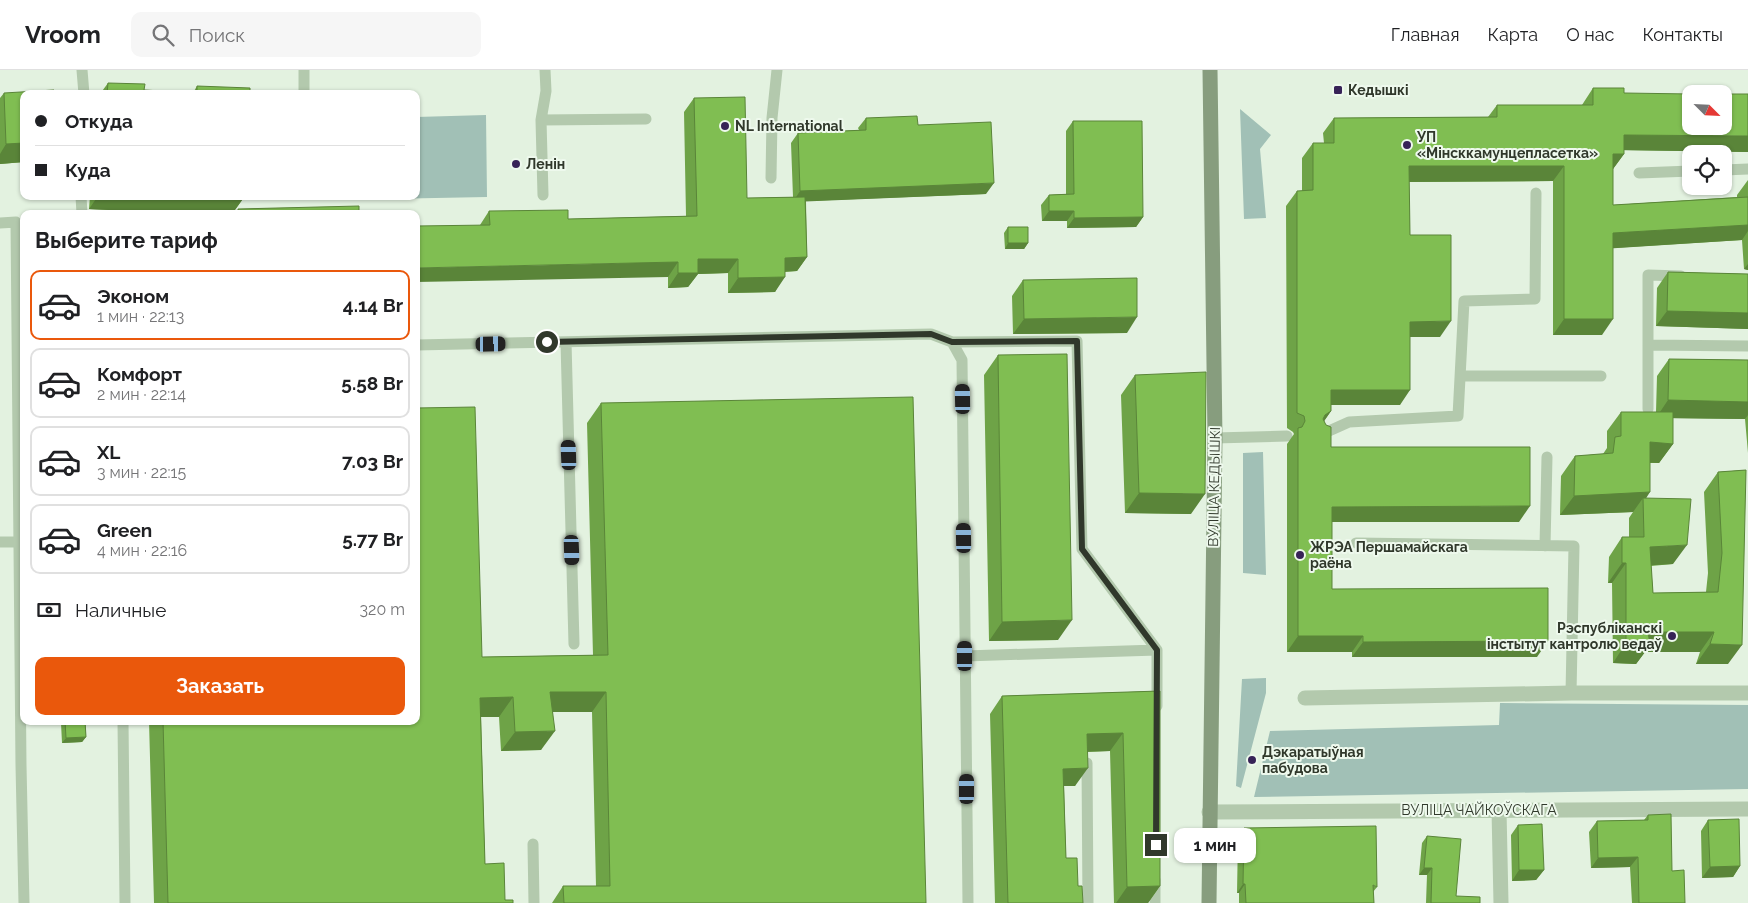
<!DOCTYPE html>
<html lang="ru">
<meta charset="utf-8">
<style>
body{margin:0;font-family:Raleway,sans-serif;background:#f6f6f6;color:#202124;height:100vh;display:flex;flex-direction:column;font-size:19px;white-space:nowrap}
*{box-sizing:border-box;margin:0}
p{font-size:16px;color:#757577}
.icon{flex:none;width:28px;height:28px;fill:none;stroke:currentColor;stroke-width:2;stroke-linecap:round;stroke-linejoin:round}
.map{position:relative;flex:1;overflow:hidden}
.panel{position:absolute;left:20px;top:140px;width:400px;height:515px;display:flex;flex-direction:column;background:#fff;border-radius:10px;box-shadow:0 1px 4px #0004}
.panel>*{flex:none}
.hud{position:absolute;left:20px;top:20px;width:400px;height:110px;border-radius:10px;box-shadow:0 1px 4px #0004;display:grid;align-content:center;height:110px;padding:0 15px;background:#fff}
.needle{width:32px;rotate:114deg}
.tools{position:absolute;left:1682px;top:15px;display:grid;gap:10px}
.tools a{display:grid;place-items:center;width:50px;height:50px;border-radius:10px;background:#fff;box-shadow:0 1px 4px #0004;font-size:25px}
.end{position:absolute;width:22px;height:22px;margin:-11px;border:6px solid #30382b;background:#fff;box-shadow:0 0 0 2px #fff}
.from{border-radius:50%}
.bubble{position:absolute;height:35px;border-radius:10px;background:#fff;box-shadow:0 1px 4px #0004;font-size:16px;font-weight:700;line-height:35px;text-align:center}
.car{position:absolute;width:15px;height:30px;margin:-15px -8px;border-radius:6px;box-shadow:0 0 4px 1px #0007;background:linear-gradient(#222 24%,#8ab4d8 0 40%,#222 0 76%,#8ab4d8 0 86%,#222 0)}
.hud b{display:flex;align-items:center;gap:18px;height:48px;font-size:19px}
.hud b+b{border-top:1px solid #e0e0e0}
.hud i{width:12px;height:12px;background:#202124}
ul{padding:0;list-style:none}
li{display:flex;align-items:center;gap:15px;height:70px;margin:0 10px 8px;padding:0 5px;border:2px solid #e0e0e0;border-radius:10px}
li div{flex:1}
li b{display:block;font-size:19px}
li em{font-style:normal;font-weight:700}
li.selected{border-color:#ea580c}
li>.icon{width:45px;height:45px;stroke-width:1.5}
h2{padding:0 15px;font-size:22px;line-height:60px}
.pay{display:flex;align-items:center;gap:12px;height:55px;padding:0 15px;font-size:19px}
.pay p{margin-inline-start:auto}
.primary-button{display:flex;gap:10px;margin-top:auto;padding:10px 15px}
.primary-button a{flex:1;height:58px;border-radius:10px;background:#ea580c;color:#fff;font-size:20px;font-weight:700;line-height:58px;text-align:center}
header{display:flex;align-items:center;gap:30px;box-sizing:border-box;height:70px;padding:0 25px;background:#fff;border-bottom:1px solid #e0e0e0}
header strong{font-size:24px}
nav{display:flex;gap:28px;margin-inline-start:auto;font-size:18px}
.search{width:350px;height:45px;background:#f6f6f6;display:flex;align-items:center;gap:12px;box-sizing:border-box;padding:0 18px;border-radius:10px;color:#757577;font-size:19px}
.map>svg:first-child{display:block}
.green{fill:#a1c0b6}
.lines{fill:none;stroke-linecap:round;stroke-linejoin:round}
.lane{stroke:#b3c9ad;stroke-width:11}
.street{stroke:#b3c9ad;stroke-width:15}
.secondary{stroke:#879d7e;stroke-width:15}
.wall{fill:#6ea347}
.shaded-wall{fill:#5a8539}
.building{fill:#80be52;stroke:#5a8539}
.route{stroke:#30382b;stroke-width:6}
.poi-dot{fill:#372357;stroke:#eef9ed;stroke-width:2}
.labels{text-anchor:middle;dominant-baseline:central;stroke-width:4;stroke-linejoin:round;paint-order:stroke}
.poi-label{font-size:14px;font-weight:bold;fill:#30382b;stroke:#eef9ed;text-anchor:start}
.street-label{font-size:14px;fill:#30382b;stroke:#eef9ed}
</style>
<header>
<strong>Vroom</strong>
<div class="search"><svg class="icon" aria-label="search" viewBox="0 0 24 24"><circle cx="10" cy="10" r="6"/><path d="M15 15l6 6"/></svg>Поиск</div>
<nav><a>Главная</a><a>Карта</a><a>О нас</a><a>Контакты</a></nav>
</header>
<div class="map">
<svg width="1748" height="833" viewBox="0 0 1748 833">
<rect width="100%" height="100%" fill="#e3f2e0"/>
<path class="green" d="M1240 39 1271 65 1260 79 1266 148 1244 149Z
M486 45 487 127 332 130V126H416V47Z
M1263 382 1266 505 1243 503V383Z
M1266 608V623L1241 718 1236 716 1242 609Z
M1500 633 1748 635V719L1254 727 1270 661 1499 655Z"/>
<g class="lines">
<path class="lane" d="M82 0 84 24
M304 24V0
M541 50 646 49
M1724 100 1748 99
M1639 103 1691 101
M771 108 772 48 777 0
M543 125 541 50 546 21 545 0
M81 126 82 144
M0 153 16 152 21 695 24 833
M566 272 574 574
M952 272 1077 271 1082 479 1157 580
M416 275 931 264 952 272 962 290 968 833
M1648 275 1748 276
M1461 306H1601
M1648 339V205L1681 206
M1320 365 1349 352 1458 346 1464 231 1535 229 1536 123
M1215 368 1287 366
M0 472H19
M1356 473 1574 476 1571 623
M1545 476 1547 387
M965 586 1157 580V636
M123 651 125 833
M1087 693 1088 833
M533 774 534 833
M1155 833V810"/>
<path class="street" d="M1305 628 1571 623H1748
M1499 740 1501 833
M1209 742 1748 739"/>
<path class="secondary" d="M1209 833 1215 368 1210 0"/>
</g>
<path class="wall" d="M108 13 144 20 193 23 197 16 250 24H100Z
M1593 18 1624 23 1748 82 1624 80V84L1613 99V135L1737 127V125L1748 110V200L1744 199 1742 170 1613 178 1602 265H1553V111L1409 112 1410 165 1440 267H1410L1400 335H1331V341L1324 351 1331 377 1519 452H1332V519L1537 587H1352V582H1287V374L1294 364 1293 362 1287 358 1286 136 1297 121H1302V88L1313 73H1324L1323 63 1334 48 1488 47 1497 35H1582Z
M4 23 24 24V92L0 94V28Z
M694 28 747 128 793 127 791 73 798 63 859 60 858 58 866 48 918 55 986 124 806 131 807 187 797 201 785 202 775 222 728 223V203L698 204 688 217 668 218V207L480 155 489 141 568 149 686 146 684 42Z
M1073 51 1143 147 1136 157 1067 158V151H1042L1041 135 1049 125 1066 124V61Z
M90 126H245L232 144H190L89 139Z
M1008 157 1028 173 1024 179H1005L1004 163Z
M1668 202 1748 204V259L1656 256 1657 218Z
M1023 210 1127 263 1013 264 1012 226Z
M998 285 1058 570 989 571 984 305Z
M1669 289 1748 290V383L1745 349 1673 348V374L1659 393H1650L1646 428 1673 494 1651 496 1653 523 1706 522 1708 503 1704 422 1718 402 1746 400 1728 594H1696L1700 582H1645L1636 594 1613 593 1612 513H1608L1609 487 1622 467H1629V448L1633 442 1560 445 1561 406 1575 386 1603 384 1607 378V361L1621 342H1656L1657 306Z
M1135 305 1191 444 1125 443 1121 325Z
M601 333 926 833H552L563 816H596L592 642H553L541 680 501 681 499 647H481L485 794 505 830 513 833H154L149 651H416L482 587 593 585 587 353Z
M1160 621V816L1148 833H1114L1110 681 1087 682 1075 716H1064L1066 788 1078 816 1083 833H995L990 644 1002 626Z
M63 651H85L86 667 82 672 62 673 61 653Z
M1648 745 1672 801 1685 833H1632L1630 797 1591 798 1589 762 1597 751 1644 750Z
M1708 750 1740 796 1733 807 1702 808 1701 761Z
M1518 755 1544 800 1536 810 1512 811 1511 765Z
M1244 758 1377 817 1373 822 1374 833H1239V823H1237L1238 767Z
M1427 766 1456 826 1480 833H1426L1427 805H1419L1422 773Z"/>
<path class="shaded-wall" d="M1624 65 1748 66V82L1613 80Z
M24 73V92L0 94V84L6 74Z
M1613 84H1624L1613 99Z
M1409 96H1564L1553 111 1399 112Z
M994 113 986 124 793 132 800 121Z
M98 126H245L232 144H190L89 139Z
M1049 141H1074L1067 151H1042Z
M1143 147 1136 157 1067 158 1074 148Z
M1748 155V161L1742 170 1602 179 1613 163Z
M1008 173H1028L1024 179H1005Z
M807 187 797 201 775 202 785 188Z
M698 189H738L728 203 698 204 688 217 668 218 678 203Z
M678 192 668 207 416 212V198Z
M1748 194V200L1744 199Z
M785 207 775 222 728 223 738 208Z
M1667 241 1748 243V259L1656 256Z
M1137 247 1127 263 1013 264 1024 249Z
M1564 249H1613L1602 265H1553Z
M1451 251 1440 267H1399L1410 252Z
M1331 320H1410L1400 335H1320Z
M1668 330 1748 332V345L1745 349 1656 348Z
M1331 341 1320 357 1325 345Z
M1650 372 1673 374 1659 393 1636 392Z
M1650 422 1643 433V428L1633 442 1560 445 1574 426Z
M1139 423 1205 424 1191 444 1125 443Z
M1530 436 1519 452H1321L1332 437Z
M1687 475 1673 494 1636 496 1650 477Z
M1622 493H1626L1612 513H1608Z
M1072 550 1058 570 989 571 1002 552Z
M1648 562H1714L1700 582H1645L1636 594 1613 593 1626 573Z
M1298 566H1363L1352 582H1287Z
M1548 571 1537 587H1352L1363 572Z
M1710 574 1742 575 1728 594H1696Z
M550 622H606L592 642H537Z
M513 627 499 647H467L480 628Z
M555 661 541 680 501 681 515 662Z
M1123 663 1110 681 1075 682 1087 664Z
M86 667 82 672 62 673 66 668Z
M1088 698 1075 716H1051L1063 699Z
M1638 787 1630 797 1591 798 1598 788Z
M1740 796 1733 807 1702 808 1710 797Z
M1424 798H1432L1427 805H1419Z
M1519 800H1544L1536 810 1512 811Z
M1243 814H1245L1239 823H1237Z
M1160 816 1148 833H1116L1127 817Z"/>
<path class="building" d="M108 13 145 14 144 20 197 23V16L250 18V24H107Z
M1593 18H1624V23L1691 24V56H1724V24H1748V66L1624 65V84H1613V135L1748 127V155L1613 163V249H1564V96H1409L1410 165H1451V251L1410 252V320H1331V341L1325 345 1323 349 1326 355 1331 357V377H1530V436L1332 437V519L1548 518V571L1363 572V566H1298V358L1302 357 1305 351 1304 346 1297 343V121L1313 120V73H1334V48L1497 47V35H1593Z
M54 20 55 24H24V73L6 74 4 23Z
M745 27 747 128 805 127 807 187 785 188V207L738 208V189H698V203H678V192L416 198V156L490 155 489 141 568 140V149L697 146 694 28Z
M917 46 918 55 991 52 994 113 800 121 798 63 866 60V48Z
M1073 51H1142L1143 147 1074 148V141H1049V125L1074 124Z
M359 136V144H238V139Z
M1008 157H1028V173H1008Z
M1668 202 1748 204V243L1667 241Z
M1137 208V247L1024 249 1023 210Z
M1067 284 1072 550 1002 552 998 285Z
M1669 289 1748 290V332L1668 330Z
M1206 302 1205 424 1139 423 1135 305Z
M913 327 926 833H564L563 816H610L606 622H550L555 661 515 662 513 627 480 628 485 794 504 793 505 830H513V833H168L163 651H416V338L475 337 482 587 608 585 601 333Z
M1621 342H1673V374L1650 372V422L1574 426 1575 386 1613 383 1615 367 1621 366Z
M1746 400 1742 575 1710 574 1714 562H1648L1650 574 1626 573V493H1622V467H1644L1643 428 1691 429 1687 475 1650 477 1653 523 1718 522 1722 483 1718 402Z
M1160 621V816L1127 817 1123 663 1087 664 1088 698 1063 699 1066 788H1077L1078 816H1082L1083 833H1008L1002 626Z
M65 651H85L86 667 66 668Z
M1671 744 1672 801 1684 800 1685 833H1639L1638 787 1598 788 1597 751 1648 750V745Z
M1739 749 1740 796 1710 797 1708 750Z
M1542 754 1544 800H1519L1518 755Z
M1376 756 1377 817 1373 815 1374 833H1246L1245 814H1243L1244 758Z
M1427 766 1461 769 1456 826 1480 827V833H1431L1432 798H1424Z"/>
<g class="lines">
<path class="route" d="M547 272 931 264 952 272 1077 271 1082 479 1157 580 1156 775"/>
</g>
<g class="poi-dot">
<rect x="1333" y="15" width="10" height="10" rx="2.5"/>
<circle cx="725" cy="56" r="5"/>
<circle cx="1407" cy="75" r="5"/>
<circle cx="516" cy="94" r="5"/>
<circle cx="1300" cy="485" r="5"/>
<circle cx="1672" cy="566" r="5"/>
<circle cx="1252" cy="690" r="5"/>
</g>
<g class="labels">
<g class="poi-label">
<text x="1348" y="20">Кедышкі</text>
<text x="735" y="56">NL International</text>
<text x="1417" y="67">УП<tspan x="1417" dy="16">«Мінсккамунцепласетка»</tspan></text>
<text x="526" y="94">Ленін</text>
<text x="1310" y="477">ЖРЭА Першамайскага<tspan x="1310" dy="16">раёна</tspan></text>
<text x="1662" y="558" text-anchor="end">Рэспубліканскі<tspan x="1662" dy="16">інстытут кантролю ведаў</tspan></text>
<text x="1262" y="682">Дэкаратыўная<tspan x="1262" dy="16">пабудова</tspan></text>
</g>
<g class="street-label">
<text transform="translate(1214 417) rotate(-89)">ВУЛІЦА КЕДЫШКІ</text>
<text x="1479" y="740">ВУЛІЦА ЧАЙКОЎСКАГА</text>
</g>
</g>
</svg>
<div class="tools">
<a><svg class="needle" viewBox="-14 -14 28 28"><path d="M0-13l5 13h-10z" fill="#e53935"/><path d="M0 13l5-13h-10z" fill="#757577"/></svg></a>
<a><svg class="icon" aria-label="locate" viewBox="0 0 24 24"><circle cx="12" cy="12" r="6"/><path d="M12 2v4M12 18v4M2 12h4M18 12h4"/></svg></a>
</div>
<i class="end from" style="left:547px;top:272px"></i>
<i class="end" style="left:1156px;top:775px"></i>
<div class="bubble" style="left:1174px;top:758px;width:82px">1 мин</div>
<i class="car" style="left:491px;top:274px;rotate:89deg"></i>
<i class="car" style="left:963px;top:329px;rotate:359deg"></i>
<i class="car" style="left:569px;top:385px;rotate:358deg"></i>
<i class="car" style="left:964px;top:468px;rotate:359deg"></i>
<i class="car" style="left:572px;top:480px;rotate:178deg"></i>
<i class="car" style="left:965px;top:586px;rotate:0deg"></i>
<i class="car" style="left:967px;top:719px;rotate:0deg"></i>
<div class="hud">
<b><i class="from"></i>Откуда</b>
<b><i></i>Куда</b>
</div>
<section class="panel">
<h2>Выберите тариф</h2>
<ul>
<li class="selected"><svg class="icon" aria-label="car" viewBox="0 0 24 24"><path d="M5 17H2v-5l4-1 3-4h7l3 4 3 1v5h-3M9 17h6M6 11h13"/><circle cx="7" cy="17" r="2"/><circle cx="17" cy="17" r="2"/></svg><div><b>Эконом</b><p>1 мин · 22:13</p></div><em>4.14 Br</em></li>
<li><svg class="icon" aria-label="car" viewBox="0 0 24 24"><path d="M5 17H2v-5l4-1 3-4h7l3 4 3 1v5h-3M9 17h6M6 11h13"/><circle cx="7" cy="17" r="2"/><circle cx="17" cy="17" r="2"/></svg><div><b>Комфорт</b><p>2 мин · 22:14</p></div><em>5.58 Br</em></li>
<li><svg class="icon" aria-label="car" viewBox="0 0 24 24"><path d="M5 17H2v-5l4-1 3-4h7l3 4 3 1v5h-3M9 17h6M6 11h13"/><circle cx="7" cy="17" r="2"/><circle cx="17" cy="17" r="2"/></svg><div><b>XL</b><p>3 мин · 22:15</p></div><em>7.03 Br</em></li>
<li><svg class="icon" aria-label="car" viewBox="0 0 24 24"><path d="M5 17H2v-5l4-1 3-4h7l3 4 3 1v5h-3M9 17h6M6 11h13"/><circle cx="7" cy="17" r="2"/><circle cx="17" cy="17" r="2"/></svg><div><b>Green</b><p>4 мин · 22:16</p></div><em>5.77 Br</em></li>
</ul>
<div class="pay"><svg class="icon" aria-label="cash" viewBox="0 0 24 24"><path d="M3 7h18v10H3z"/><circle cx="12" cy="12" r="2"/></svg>Наличные<p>320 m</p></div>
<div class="primary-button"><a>Заказать</a></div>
</section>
</div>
